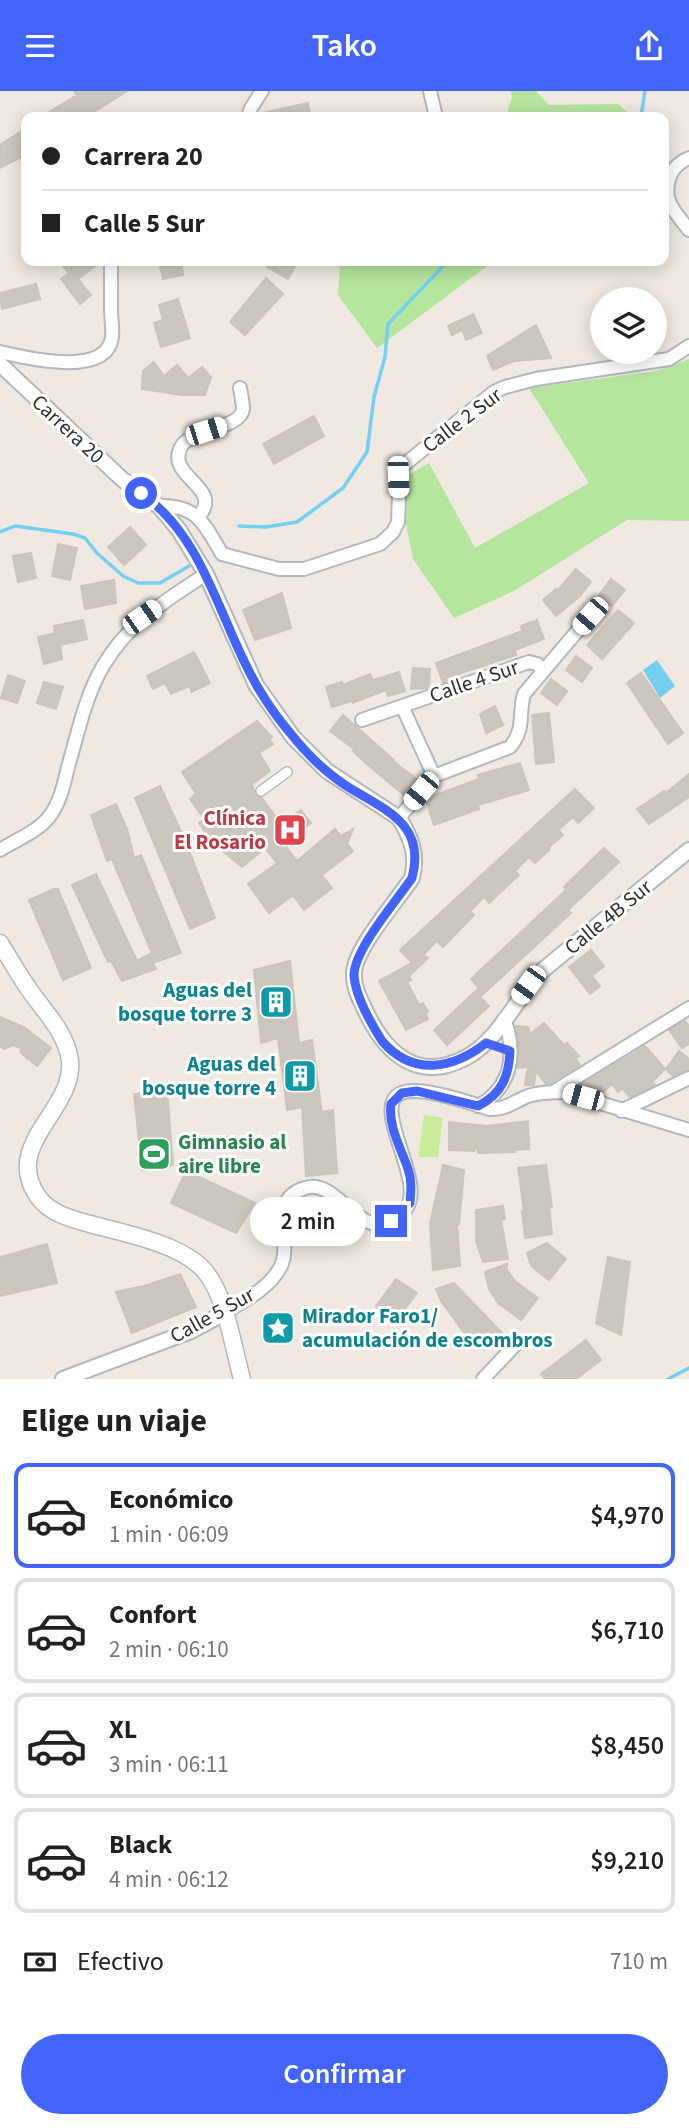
<!DOCTYPE html>
<html lang="es">
<meta charset="utf-8">
<style>
body{margin:0;font-family:"Source Sans 3",sans-serif;background:#f2f2f2;color:#202124;height:100vh;display:flex;flex-direction:column;font-size:26px;white-space:nowrap}
*{box-sizing:border-box;margin:0}
p{font-size:23px;color:#757577}
.icon{flex:none;width:38px;height:38px;fill:none;stroke:currentColor;stroke-width:2;stroke-linecap:round;stroke-linejoin:round}
.map{position:relative;height:1288px;overflow:hidden}
.side{display:flex;flex-direction:column;background:#fff;flex:1}
.side>*{flex:none}
.banner{position:absolute;left:21px;top:21px;width:648px;height:154px;border-radius:14px;box-shadow:0 4px 18px #0003;display:grid;align-content:center;height:154px;padding:0 21px;background:#fff}
.fabs{position:absolute;left:590px;top:196px;display:grid;gap:14px}
.fabs a{display:grid;place-items:center;width:77px;height:77px;border-radius:50%;background:#fff;box-shadow:0 4px 18px #0003;font-size:35px}
.end{position:absolute;width:32px;height:32px;margin:-16px;border:9px solid #4264fb;background:#fff;box-shadow:0 0 0 4px #fff}
.from{border-radius:50%}
.bubble{position:absolute;height:49px;border-radius:24px;background:#fff;box-shadow:0 4px 18px #0003;font-size:23px;font-weight:600;line-height:49px;text-align:center}
.car{position:absolute;width:21px;height:42px;margin:-21px -10px;border-radius:9px;box-shadow:0 0 5px 2px #0007;background:linear-gradient(#fff 24%,#345 0 40%,#fff 0 76%,#345 0 86%,#fff 0)}
.banner b{display:flex;align-items:center;gap:24px;height:66px;font-size:26px}
.banner b+b{border-top:2px solid #e0e0e0}
.banner i{width:18px;height:18px;background:#202124}
ul{padding:0;list-style:none}
li{display:flex;align-items:center;gap:21px;height:105px;margin:0 14px 10px;padding:0 7px;border:4px solid #e0e0e0;border-radius:14px}
li div{flex:1}
li b{display:block;font-size:26px}
li em{font-style:normal;font-weight:600}
li.active{border-color:#4264fb}
li>.icon{width:63px;height:63px;stroke-width:1.5}
h2{padding:0 21px;font-size:32px;line-height:84px}
.pay{display:flex;align-items:center;gap:18px;height:77px;padding:0 21px;font-size:26px}
.pay p{margin-inline-start:auto}
.cta{display:flex;gap:14px;margin-top:auto;padding:14px 21px}
.cta a{flex:1;height:80px;border-radius:42px;background:#4264fb;color:#fff;font-size:28px;font-weight:600;line-height:80px;text-align:center}
header{display:flex;justify-content:space-between;align-items:center;height:91px;padding:0 21px;background:#4264fb;color:#fff;font-size:32px;font-weight:600}
.map>svg:first-child{display:block}
.green{fill:#b6e59e}
.pitch{fill:#c9ec9a}
.water{fill:#75cff0}
.lines{fill:none;stroke-linecap:round;stroke-linejoin:round}
.stream{stroke:#75cff0;stroke-width:3.5}
.building{fill:#cbc7bf;stroke:#cbc5ba;stroke-width:2}
.pedestrian-casing{stroke:#b4b7c1;stroke-width:12}
.minor-casing{stroke:#b4b7c1;stroke-width:16}
.tertiary-casing{stroke:#b4b7c1;stroke-width:18}
.secondary-casing{stroke:#b4b7c1;stroke-width:19}
.pedestrian{stroke:#fff;stroke-width:9}
.minor{stroke:#fff;stroke-width:12}
.tertiary{stroke:#fff;stroke-width:14}
.secondary{stroke:#fff;stroke-width:16}
.route{stroke:#4264fb;stroke-width:9}
.labels{text-anchor:middle;dominant-baseline:central;stroke-width:6;stroke-linejoin:round;paint-order:stroke}
.street-label{font-size:21px;fill:#2e2e2e;stroke:#fff}
.health-label{font-size:21px;font-weight:bold;fill:#be3a42;stroke:#fff;text-anchor:end}
.culture-label{font-size:21px;font-weight:bold;fill:#0d838f;stroke:#fff;text-anchor:end}
.leisure-label{font-size:21px;font-weight:bold;fill:#27864d;stroke:#fff;text-anchor:start}
</style>
<header><svg class="icon" aria-label="menu" viewBox="0 0 24 24"><path d="M4 6h16M4 12h16M4 18h16"/></svg>Tako<svg class="icon" aria-label="share" viewBox="0 0 24 24"><path d="M12 15V3M7 8l5-5 5 5M5 13v7h14v-7"/></svg></header>
<div class="map">
<svg width="689" height="1288" viewBox="0 0 689 1288">
<rect width="100%" height="100%" fill="#efe9e1"/>
<path class="green" d="M510 0H536L549 14 618 13 633 26H506L512 6Z
M340 170H494L377 257 338 204Z
M689 268V430L627 429 514 500 454 527 413 468 406 433 407 385 429 372 475 457 589 392 529 297 656 280Z"/>
<path class="pitch" d="M424 1024 443 1027 438 1066H418Z"/>
<path class="water" d="M657 569 675 595 660 607 643 579Z"/>
<g class="lines">
<path class="stream" d="M641 26 645 0
M239 435 266 436 297 431 343 397 367 361 374 306 385 266 388 233 448 170
M0 441 15 435 73 443 85 447 97 462 123 485 138 492H160L189 475
M668 1288 689 1277"/>
</g>
<path class="building" d="M74 0H127L86 26H41L77 4Z
M308 12 311 26H259L258 23Z
M26 37V64L0 77V54Z
M67 170H102L78 188 91 204 80 213 61 188 69 182 62 174Z
M159 170H181L183 184 163 188Z
M271 170H298L288 188 267 176Z
M266 187 283 203 245 244 230 231Z
M36 193 40 208 2 218 0 202Z
M178 208 190 247 161 256 154 232 163 229 159 214Z
M473 223 482 242 466 249 462 239 452 244 448 235Z
M536 234 551 267 514 270 493 279 487 265Z
M154 271 164 285 177 274 188 287 202 276 211 286 205 304H182L142 298 143 280Z
M314 325 324 345 274 373 263 353Z
M130 436 146 454 124 474 108 456Z
M58 453 77 457 70 489 52 485Z
M31 462 36 487 18 491 13 465Z
M576 478 591 491 580 505 556 525 543 509 556 498 557 500Z
M611 488 625 499 612 515 599 504Z
M114 489 116 512 85 518 81 495Z
M282 502 291 537 255 549 243 519Z
M618 519 634 532 602 568 587 554Z
M83 529 87 548 60 554 62 568 44 573 38 546 55 542 54 535Z
M537 529 544 548 515 559 516 564 458 583 459 585 443 592 436 572 522 540 521 535Z
M194 561 210 592 192 601 189 595 171 603 165 592 153 598 147 585Z
M576 565 592 577 582 591 566 579Z
M413 577 430 578 429 597 411 598Z
M399 581 405 600 388 605 386 599 352 612 355 609 332 616 326 596 342 591 343 594 370 583 373 589Z
M641 582 683 642 668 653 627 592Z
M8 584 25 590 17 612 1 607Z
M551 588 567 600 557 614 541 602Z
M44 591 63 596 56 618 37 612Z
M495 615 503 634 486 642 480 623Z
M549 622 554 671 536 673 532 624Z
M343 624 394 669 393 670 418 689 405 705 368 674 353 660 354 658 330 640Z
M257 630 272 646 269 648 273 653 259 662 270 680 252 693 255 704 262 707 281 733 301 719 311 732 284 753 297 770 335 738 341 745 353 738 347 753 353 760 322 784 332 797 304 819 293 804 269 822 248 793 277 772 265 757 242 776 219 757 217 758 199 732 204 728 190 708 196 703 182 681Z
M520 672 529 699 478 714 479 718 434 734 426 709 427 707 479 688 478 684Z
M689 683V706L649 733 637 718 664 700 666 702Z
M160 695 185 749 215 827 190 838 135 707Z
M575 698 594 717 578 732 573 726 558 739 563 744 549 756 550 758 535 772 529 766 515 780 519 784 489 812 484 806 470 820 474 824 443 856 437 850 423 864 428 867 409 885 411 889 407 891 419 914 423 912 428 920 426 923 428 928 406 939 379 890 412 872 400 859Z
M116 713 127 738 134 767 141 764 181 862 153 872 156 878 122 890 111 870 108 871 72 794 96 783 137 870 152 862 112 768 107 770 91 724Z
M604 757 619 771 568 819 571 822 480 906 489 915 447 954 434 939 479 897 471 888 566 799 564 796Z
M54 798H58L91 877 63 889 29 809Z
M591 859 604 875 592 885 600 895 590 903 569 876Z
M290 870 299 952 312 949 322 1021 333 1019 337 1082 306 1085 302 1016 287 1019 278 947 261 952 254 879Z
M0 926 24 936 51 957 37 975 21 962V957L13 954 4 958 0 955Z
M685 930 689 935V953L682 957 669 939Z
M544 932 564 954 567 952 579 965 575 967 580 974 550 992 546 993 536 980 534 994H525L528 976 518 977 519 953 516 935 528 936 530 943Z
M645 955 665 978 652 991 655 994 630 1006 622 997 618 1001 612 993 601 1003 578 996Z
M679 960 689 968V978L673 985 666 978Z
M167 999 173 1074 142 1079 134 1003Z
M528 1030 529 1058 515 1059V1061L478 1062 476 1054 474 1060 449 1059V1031L487 1035Z
M443 1074 464 1079 459 1133H457L460 1175 433 1179 430 1133Z
M546 1074 552 1116H549L552 1143 525 1147 522 1120H524L518 1077Z
M186 1080 255 1112 236 1142 171 1112Z
M503 1115 505 1128 501 1129 508 1168 483 1171 476 1150V1119Z
M547 1152 566 1168 549 1189 531 1175 527 1162Z
M47 1153 57 1192 0 1205V1166Z
M608 1166 630 1171 621 1244 596 1232Z
M507 1173V1179L516 1191 538 1207 521 1229 498 1212 489 1198 485 1181Z
M180 1183 196 1216 132 1242 116 1201 144 1195Z
M396 1188 417 1202 396 1230 376 1215Z
M454 1192 502 1242 485 1259 463 1240 441 1210 436 1198Z
M586 1249 601 1269 576 1288H545L541 1283Z"/>
<g class="lines">
<defs>
<path id="pedestrian" d="M261 700 287 681"/>
<path id="minor" d="M430 0 436 26
M248 26 251 17 262 0
M689 67C681 70 673 77 670 85 661 109 675 121 689 139
M0 261C26 267 107 287 112 246 113 237 111 228 111 219 111 202 111 186 111 170
M159 415C198 413 205 435 222 463L279 478H304L380 453 393 441 398 431 400 377 494 301 505 296 536 288 669 268 689 255
M199 425C224 396 165 386 181 356 191 337 241 338 243 318 243 312 241 303 240 297
M402 615 434 685
M362 629 529 571 537 573 543 579
M399 727 434 685 510 656C526 637 518 623 524 603L590 525
M0 759C16 749 37 741 49 726 60 712 64 693 68 676 78 642 85 606 103 575 130 530 164 511 206 483
M553 1001 689 917
M478 1015C512 997 517 961 504 928
M621 1020 689 987
M224 1222C244 1210 270 1197 281 1175 293 1149 266 1109 305 1097 341 1085 363 1165 405 1119 431 1090 357 1001 413 1000 432 999 471 1012 490 1018 505 1019 515 1010 528 1005 540 1001 552 1001 564 1001L689 1039
M483 1288 518 1251"/>
<path id="tertiary" d="M0 273 123 389 159 415 179 439 206 483 256 594 293 646 327 680 399 727C411 746 418 764 412 787 397 810 355 857 354 882 353 897 361 910 367 923 387 964 419 991 465 967 500 949 516 906 543 879L689 759
M63 1288 191 1240 224 1222"/>
<path id="secondary" d="M0 852C9 867 18 882 28 897 43 919 67 942 70 970 75 1019 0 1055 39 1107 51 1123 72 1128 90 1133 123 1142 178 1152 203 1178 226 1203 233 1256 242 1288"/>
</defs>
<use href="#pedestrian" class="pedestrian-casing"/>
<use href="#minor" class="minor-casing"/>
<use href="#tertiary" class="tertiary-casing"/>
<use href="#secondary" class="secondary-casing"/>
<use href="#pedestrian" class="pedestrian"/>
<use href="#minor" class="minor"/>
<use href="#tertiary" class="tertiary"/>
<use href="#secondary" class="secondary"/>
</g>
<g class="lines">
<path class="route" d="M141 402C206 448 219 530 257 595 267 612 278 628 291 643 306 662 324 680 345 694 382 718 427 731 412 787 397 809 353 860 354 885 356 907 371 932 382 950 413 986 453 978 486 952L510 960C509 985 502 1003 478 1015L417 1000 402 1002 391 1013C388 1036 401 1057 408 1078 412 1089 411 1100 410 1112L391 1130"/>
</g>
<defs>
<symbol id="hospital-square" viewBox="-11 -11 22 22"><rect x="-9" y="-9" width="18" height="18" rx="4" fill="#e0444e" stroke="#fff"/><path d="M-5-5h3v3.5h4V-5h3V5h-3V1.5h-4V5h-3Z" fill="#fff"/></symbol>
<symbol id="building-square" viewBox="-11 -11 22 22"><rect x="-9" y="-9" width="18" height="18" rx="4" fill="#0f9aa8" stroke="#fff"/><path d="M-4-6H4V6H1V3H-1V6H-4ZM-2.5-4.3h1.7v1.8h-1.7ZM.8-4.3h1.7v1.8H.8ZM-2.5-1h1.7V.8h-1.7ZM.8-1h1.7V.8H.8Z" fill="#fff"/></symbol>
<symbol id="stadium-square" viewBox="-11 -11 22 22"><rect x="-9" y="-9" width="18" height="18" rx="4" fill="#2e9e5b" stroke="#fff"/><path d="M0-5a6.5 5 0 1 0 0 10a6.5 5 0 1 0 0-10ZM-3.5-1.8h7v3.6h-7Z" fill="#fff"/></symbol>
<symbol id="sight-square" viewBox="-11 -11 22 22"><rect x="-9" y="-9" width="18" height="18" rx="4" fill="#0f9aa8" stroke="#fff"/><path d="M0-6L1.8-2.2L6-1.7L2.9 1.2L3.7 5.4L0 3.3L-3.7 5.4L-2.9 1.2L-6-1.7L-1.8-2.2Z" fill="#fff"/></symbol>
</defs>
<g fill-rule="evenodd">
<use href="#hospital-square" x="271" y="720" width="38" height="38"/>
<use href="#building-square" x="257" y="892" width="38" height="38"/>
<use href="#building-square" x="281" y="966" width="38" height="38"/>
<use href="#stadium-square" x="135" y="1044" width="38" height="38"/>
<use href="#sight-square" x="259" y="1218" width="38" height="38"/>
</g>
<g class="labels">
<g class="street-label">
<text transform="translate(462 329) rotate(-37)">Calle 2 Sur</text>
<text transform="translate(68 338) rotate(43)">Carrera 20</text>
<text transform="translate(474 590) rotate(-19)">Calle 4 Sur</text>
<text transform="translate(608 826) rotate(-39)">Calle 4B Sur</text>
<text transform="translate(212 1224) rotate(-29)">Calle 5 Sur</text>
</g>
<g class="health-label">
<text x="266" y="727">Clínica<tspan x="266" dy="24">El Rosario</tspan></text>
</g>
<g class="culture-label">
<text x="252" y="899">Aguas del<tspan x="252" dy="24">bosque torre 3</tspan></text>
<text x="276" y="973">Aguas del<tspan x="276" dy="24">bosque torre 4</tspan></text>
<text x="302" y="1225" text-anchor="start">Mirador Faro1/<tspan x="302" dy="24">acumulación de escombros</tspan></text>
</g>
<g class="leisure-label">
<text x="178" y="1051">Gimnasio al<tspan x="178" dy="24">aire libre</tspan></text>
</g>
</g>
</svg>
<div class="fabs">
<a><svg class="icon" aria-label="layers" viewBox="0 0 24 24"><path d="M12 4l9 5-9 5-9-5zM3 14l9 5 9-5"/></svg></a>
</div>
<i class="end from" style="left:141px;top:402px"></i>
<i class="end" style="left:391px;top:1130px"></i>
<div class="bubble" style="left:250px;top:1106px;width:116px">2 min</div>
<i class="car" style="left:206px;top:340px;rotate:72deg"></i>
<i class="car" style="left:398px;top:386px;rotate:178deg"></i>
<i class="car" style="left:590px;top:525px;rotate:221deg"></i>
<i class="car" style="left:142px;top:526px;rotate:55deg"></i>
<i class="car" style="left:421px;top:700px;rotate:220deg"></i>
<i class="car" style="left:528px;top:894px;rotate:216deg"></i>
<i class="car" style="left:583px;top:1006px;rotate:285deg"></i>
<div class="banner">
<b><i class="from"></i>Carrera 20</b>
<b><i></i>Calle 5 Sur</b>
</div>
</div>
<section class="side">
<h2>Elige un viaje</h2>
<ul>
<li class="active"><svg class="icon" aria-label="car" viewBox="0 0 24 24"><path d="M5 17H2v-5l4-1 3-4h7l3 4 3 1v5h-3M9 17h6M6 11h13"/><circle cx="7" cy="17" r="2"/><circle cx="17" cy="17" r="2"/></svg><div><b>Económico</b><p>1 min · 06:09</p></div><em>$4,970</em></li>
<li><svg class="icon" aria-label="car" viewBox="0 0 24 24"><path d="M5 17H2v-5l4-1 3-4h7l3 4 3 1v5h-3M9 17h6M6 11h13"/><circle cx="7" cy="17" r="2"/><circle cx="17" cy="17" r="2"/></svg><div><b>Confort</b><p>2 min · 06:10</p></div><em>$6,710</em></li>
<li><svg class="icon" aria-label="car" viewBox="0 0 24 24"><path d="M5 17H2v-5l4-1 3-4h7l3 4 3 1v5h-3M9 17h6M6 11h13"/><circle cx="7" cy="17" r="2"/><circle cx="17" cy="17" r="2"/></svg><div><b>XL</b><p>3 min · 06:11</p></div><em>$8,450</em></li>
<li><svg class="icon" aria-label="car" viewBox="0 0 24 24"><path d="M5 17H2v-5l4-1 3-4h7l3 4 3 1v5h-3M9 17h6M6 11h13"/><circle cx="7" cy="17" r="2"/><circle cx="17" cy="17" r="2"/></svg><div><b>Black</b><p>4 min · 06:12</p></div><em>$9,210</em></li>
</ul>
<div class="pay"><svg class="icon" aria-label="cash" viewBox="0 0 24 24"><path d="M3 7h18v10H3z"/><circle cx="12" cy="12" r="2"/></svg>Efectivo<p>710 m</p></div>
<div class="cta"><a>Confirmar</a></div>
</section>
